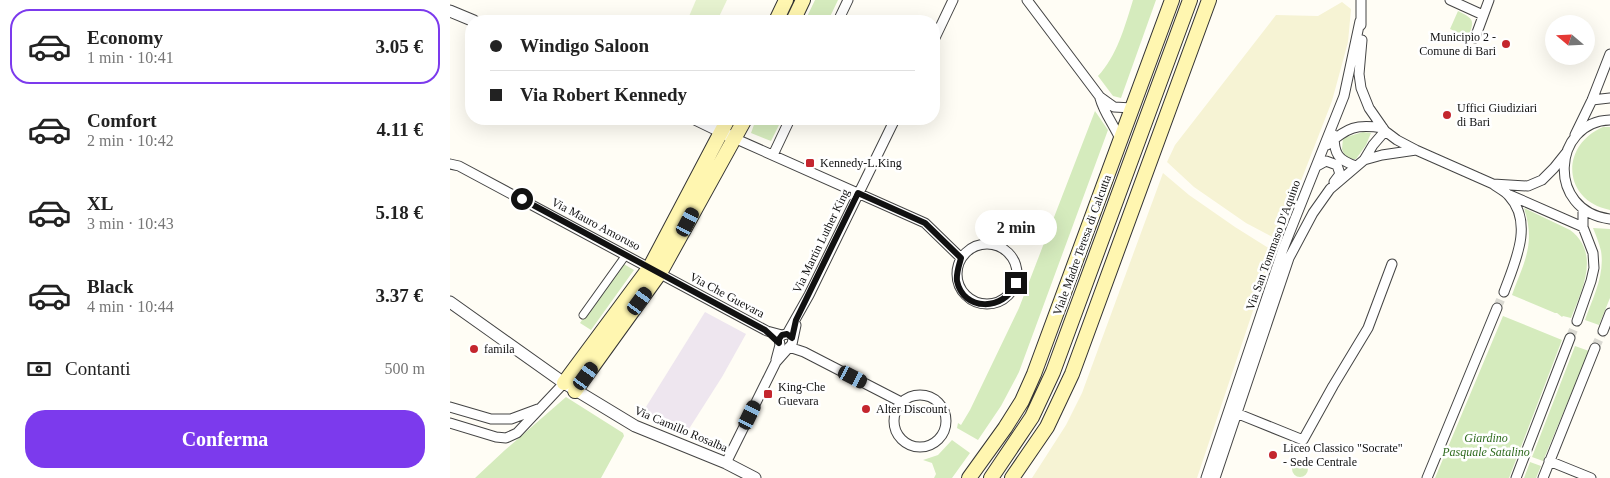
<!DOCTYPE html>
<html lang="it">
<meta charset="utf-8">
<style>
body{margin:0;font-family:Georgia,serif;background:#f6f6f6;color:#222;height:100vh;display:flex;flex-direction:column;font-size:19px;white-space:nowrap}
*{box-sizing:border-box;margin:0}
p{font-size:16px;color:#767676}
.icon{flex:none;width:28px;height:28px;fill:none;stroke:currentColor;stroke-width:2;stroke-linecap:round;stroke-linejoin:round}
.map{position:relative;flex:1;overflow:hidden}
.panel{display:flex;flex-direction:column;background:#fff;width:450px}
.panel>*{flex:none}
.hud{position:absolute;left:15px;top:15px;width:475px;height:110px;border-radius:20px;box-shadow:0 5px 20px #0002;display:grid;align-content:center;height:110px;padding:0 25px;background:#fff}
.needle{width:32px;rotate:289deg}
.fabs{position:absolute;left:1095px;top:15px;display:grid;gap:10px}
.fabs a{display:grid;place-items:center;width:50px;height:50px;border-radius:50%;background:#fff;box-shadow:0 5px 20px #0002;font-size:25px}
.end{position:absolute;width:22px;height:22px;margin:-11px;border:6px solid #111;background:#fff;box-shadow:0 0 0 2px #fff}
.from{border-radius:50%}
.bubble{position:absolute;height:35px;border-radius:18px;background:#fff;box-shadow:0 5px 20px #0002;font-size:16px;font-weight:800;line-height:35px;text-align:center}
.car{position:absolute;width:15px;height:30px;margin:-15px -8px;border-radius:6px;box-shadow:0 0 4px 1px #0007;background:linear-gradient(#222 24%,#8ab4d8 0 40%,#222 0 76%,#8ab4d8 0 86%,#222 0)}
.hud b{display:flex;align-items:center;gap:18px;height:48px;font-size:19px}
.hud b+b{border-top:1px solid #e0e0e0}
.hud i{width:12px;height:12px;background:#222}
ul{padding:9px 0 0;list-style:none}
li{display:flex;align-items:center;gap:15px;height:75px;margin:0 10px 8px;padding:0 15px;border:2px solid transparent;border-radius:20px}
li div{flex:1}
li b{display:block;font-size:19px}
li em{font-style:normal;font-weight:800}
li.current{border-color:#7c3aed}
li>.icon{width:45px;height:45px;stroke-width:1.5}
.pay{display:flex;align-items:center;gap:12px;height:55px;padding:0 25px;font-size:19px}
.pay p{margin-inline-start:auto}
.primary-button{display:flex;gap:10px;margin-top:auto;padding:10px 25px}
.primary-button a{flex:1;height:58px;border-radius:20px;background:#7c3aed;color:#fff;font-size:20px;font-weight:800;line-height:58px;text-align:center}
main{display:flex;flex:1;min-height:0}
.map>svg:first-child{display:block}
.industrial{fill:#eee6ef}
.farmland{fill:#f6f3d4}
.green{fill:#d5ebbd}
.pitch{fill:#e6f2cf}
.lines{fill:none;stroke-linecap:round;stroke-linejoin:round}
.minor-tunnel{stroke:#dbdad3;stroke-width:9;stroke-dasharray:9 4.5;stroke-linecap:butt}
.pedestrian-casing{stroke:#444;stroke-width:9}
.minor-casing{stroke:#444;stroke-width:11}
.tertiary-casing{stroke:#444;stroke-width:13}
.secondary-casing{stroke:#333;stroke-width:16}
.pedestrian{stroke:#fff;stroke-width:7}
.minor{stroke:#fff;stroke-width:9}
.tertiary{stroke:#fff;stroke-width:11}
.secondary{stroke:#fff6b0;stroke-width:14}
.route{stroke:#111;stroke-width:6}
.poi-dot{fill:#c4262e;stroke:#fff;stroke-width:2}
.labels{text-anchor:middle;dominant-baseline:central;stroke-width:5;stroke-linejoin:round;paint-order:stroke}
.poi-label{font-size:12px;fill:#111;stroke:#fff;text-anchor:start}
.street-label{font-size:12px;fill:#111;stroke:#fff}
.park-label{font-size:12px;font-style:italic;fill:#2f6b1f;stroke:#fff}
</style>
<main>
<section class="panel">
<ul>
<li class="current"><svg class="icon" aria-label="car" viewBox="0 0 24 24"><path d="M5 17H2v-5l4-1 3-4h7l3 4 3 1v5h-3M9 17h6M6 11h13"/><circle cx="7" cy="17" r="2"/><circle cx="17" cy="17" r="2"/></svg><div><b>Economy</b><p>1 min · 10:41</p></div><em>3.05 €</em></li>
<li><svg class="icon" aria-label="car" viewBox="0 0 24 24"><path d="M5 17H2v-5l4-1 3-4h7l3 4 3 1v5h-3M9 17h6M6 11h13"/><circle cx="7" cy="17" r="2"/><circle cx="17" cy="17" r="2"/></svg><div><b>Comfort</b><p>2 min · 10:42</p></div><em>4.11 €</em></li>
<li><svg class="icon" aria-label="car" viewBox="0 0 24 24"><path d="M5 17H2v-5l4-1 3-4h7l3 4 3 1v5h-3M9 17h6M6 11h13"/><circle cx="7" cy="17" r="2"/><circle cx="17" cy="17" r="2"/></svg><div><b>XL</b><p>3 min · 10:43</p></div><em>5.18 €</em></li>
<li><svg class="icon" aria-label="car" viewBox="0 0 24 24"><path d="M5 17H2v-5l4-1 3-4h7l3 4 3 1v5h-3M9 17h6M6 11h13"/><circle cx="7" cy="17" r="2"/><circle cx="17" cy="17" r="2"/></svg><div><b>Black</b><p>4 min · 10:44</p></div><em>3.37 €</em></li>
</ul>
<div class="pay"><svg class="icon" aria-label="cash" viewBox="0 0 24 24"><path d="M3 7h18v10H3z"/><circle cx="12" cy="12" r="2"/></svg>Contanti<p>500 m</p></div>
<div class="primary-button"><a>Conferma</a></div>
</section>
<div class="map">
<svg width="1160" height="478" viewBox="0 0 1160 478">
<rect width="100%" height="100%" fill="#fffdf5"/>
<path class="industrial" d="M255 312 296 334 272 377 237 432 191 415Z"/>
<path class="farmland" d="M892 2 901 9 898 42 882 101 828 240 796 223 744 187 717 162 725 145 826 15 868 16Z
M713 173 739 195 785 227 823 251 747 478H582L616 425 632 393Z"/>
<path class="green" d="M365 0H388L378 21H355Z
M683 0H706L671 98 663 96 648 76C667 56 675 26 683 0Z
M1008 11C1024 19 1025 20 1018 37L1000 29Z
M645 111 658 130 569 372 551 406 528 440 507 428 508 423 511 425 520 410 569 308Z
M306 119H332L321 141 301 133Z
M1153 127H1160V210C1113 201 1109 146 1153 127Z
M913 132 921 133 916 145 906 159H901L895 157 892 149 893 138Z
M1074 208 1120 230C1151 253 1132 290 1121 318L1113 316 1112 317 1107 313H1105L1062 295C1074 262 1086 244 1074 208Z
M1143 228 1160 229V298L1149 325 1135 320C1143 297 1155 275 1151 251 1149 243 1146 235 1143 228Z
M172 263 184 270 141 330 130 323Z
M1053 316 1112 340 1059 478H985Z
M1125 346 1139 351 1093 461 1082 457Z
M116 397 173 433 174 436 151 478H25L55 450Z
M502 440 520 453 502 478H484L486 474 482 463 473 460 488 455Z
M842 469a8 8 0 1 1 16 0a8 8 0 1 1-16 0Z
M1080 462 1091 466 1086 478H1074Z"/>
<path class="pitch" d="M246 0H277L267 21H237Z"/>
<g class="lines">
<path class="minor-tunnel" d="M1047 308 1054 292
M1120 338 1127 321
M1145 348 1153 331"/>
<defs>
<path id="pedestrian" d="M133 315 176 255"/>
<path id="minor" d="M577 0 650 97 664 107 682 108
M911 0V25
M1000 0 1033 15
M388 21 398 0
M1025 38 1039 0
M484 40 503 0
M912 40 909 74 911 88 919 108 935 131 947 140 966 150 1043 184 1078 186 1092 180 1104 168 1116 153
M650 98C654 113 664 125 670 139
M1142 100 1160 98
M1160 120C1102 122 1096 211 1160 219
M884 135C884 154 888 160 906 166
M1125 135 1142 100 1160 54
M284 138 475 223 511 258
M877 145C898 127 906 124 933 128
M323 155 340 119
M914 160 923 145 935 131
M0 164 9 166 317 331 332 335
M867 166 876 161 887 165 890 174 884 182
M1043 184C1048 188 1055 191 1059 196 1084 223 1065 262 1054 292
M1060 195 1133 227
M507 274a30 30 0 1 1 60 0a30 30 0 1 1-60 0Z
M1127 321 1141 281 1144 268 1143 253 1133 227V210
M1153 331 1160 313
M337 334 359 295 445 119
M339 347 354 352 451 402
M326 360 330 345 329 339 332 335 337 334
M444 421a26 26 0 1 1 52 0a26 26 0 1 1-52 0Z
M0 407 41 419H61L88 409
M786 413 853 440 883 386 918 328 942 264
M0 423 46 437 56 438 67 433 114 383
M1099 461 1141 478
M276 463 326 362 342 344 346 325
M756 478 833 249 894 96 910 21
M765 478 839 258 863 213 880 189 914 160 932 155 966 150
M977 478 1047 308
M1066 478 1120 338
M1093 478 1145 348"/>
<path id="tertiary" d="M0 11 24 21
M245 119 284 138
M0 302 114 383 185 426 276 463 305 478"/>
<path id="secondary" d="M326 21 336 0
M343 21 353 0
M114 383 200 267 278 119
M125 391 210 273 295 119
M519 478 555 428 572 401 584 374 722 0
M541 478 582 417 603 372 740 0
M562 478 597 427 622 374 759 0"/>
</defs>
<use href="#pedestrian" class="pedestrian-casing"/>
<use href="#minor" class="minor-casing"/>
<use href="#tertiary" class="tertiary-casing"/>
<use href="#secondary" class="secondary-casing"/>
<use href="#pedestrian" class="pedestrian"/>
<use href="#minor" class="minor"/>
<use href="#tertiary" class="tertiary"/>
<use href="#secondary" class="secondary"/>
</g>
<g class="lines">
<path class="route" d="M72 199 315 330 329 343V339L332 335 337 334 342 338 346 320 408 193 475 223 511 258C509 266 506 273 507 281 513 311 554 312 566 283"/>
</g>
<g class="poi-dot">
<circle cx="1056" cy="44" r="5"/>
<circle cx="997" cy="115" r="5"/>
<rect x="355" y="158" width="10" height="10" rx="2.5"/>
<circle cx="24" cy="349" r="5"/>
<rect x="313" y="389" width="10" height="10" rx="2.5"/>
<circle cx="416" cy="409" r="5"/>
<circle cx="823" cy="455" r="5"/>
</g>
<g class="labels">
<g class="poi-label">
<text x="1046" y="37" text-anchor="end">Municipio 2 -<tspan x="1046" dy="14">Comune di Bari</tspan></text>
<text x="1007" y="108">Uffici Giudiziari<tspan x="1007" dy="14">di Bari</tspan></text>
<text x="370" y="163">Kennedy-L.King</text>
<text x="34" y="349">famila</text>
<text x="328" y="387">King-Che<tspan x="328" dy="14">Guevara</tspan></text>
<text x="426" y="409">Alter Discount</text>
<text x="833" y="448">Liceo Classico "Socrate"<tspan x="833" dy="14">- Sede Centrale</tspan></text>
</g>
<g class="street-label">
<text transform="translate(146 224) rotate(28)">Via Mauro Amoruso</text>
<text transform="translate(371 241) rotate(-64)">Via Martin Luther King</text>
<text transform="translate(632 245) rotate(-70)">Viale Madre Teresa di Calcutta</text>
<text transform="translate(823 245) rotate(-70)">Via San Tommaso D'Aquino</text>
<text transform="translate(277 295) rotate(28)">Via Che Guevara</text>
<text transform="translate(231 429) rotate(23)">Via Camillo Rosalba</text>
</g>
<g class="park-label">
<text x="1036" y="438">Giardino<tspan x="1036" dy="14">Pasquale Satalino</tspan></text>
</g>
</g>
</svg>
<div class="fabs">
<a><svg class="needle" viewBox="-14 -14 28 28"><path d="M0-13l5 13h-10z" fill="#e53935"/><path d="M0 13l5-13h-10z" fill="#767676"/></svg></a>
</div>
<i class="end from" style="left:72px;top:199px"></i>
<i class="end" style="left:566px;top:283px"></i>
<div class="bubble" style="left:525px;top:210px;width:82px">2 min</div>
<i class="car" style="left:238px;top:222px;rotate:28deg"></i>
<i class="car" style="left:190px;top:301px;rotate:36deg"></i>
<i class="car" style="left:136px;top:376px;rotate:36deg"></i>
<i class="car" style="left:403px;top:377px;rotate:117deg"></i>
<i class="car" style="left:300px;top:415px;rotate:26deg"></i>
<div class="hud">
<b><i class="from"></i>Windigo Saloon</b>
<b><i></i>Via Robert Kennedy</b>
</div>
</div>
</main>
